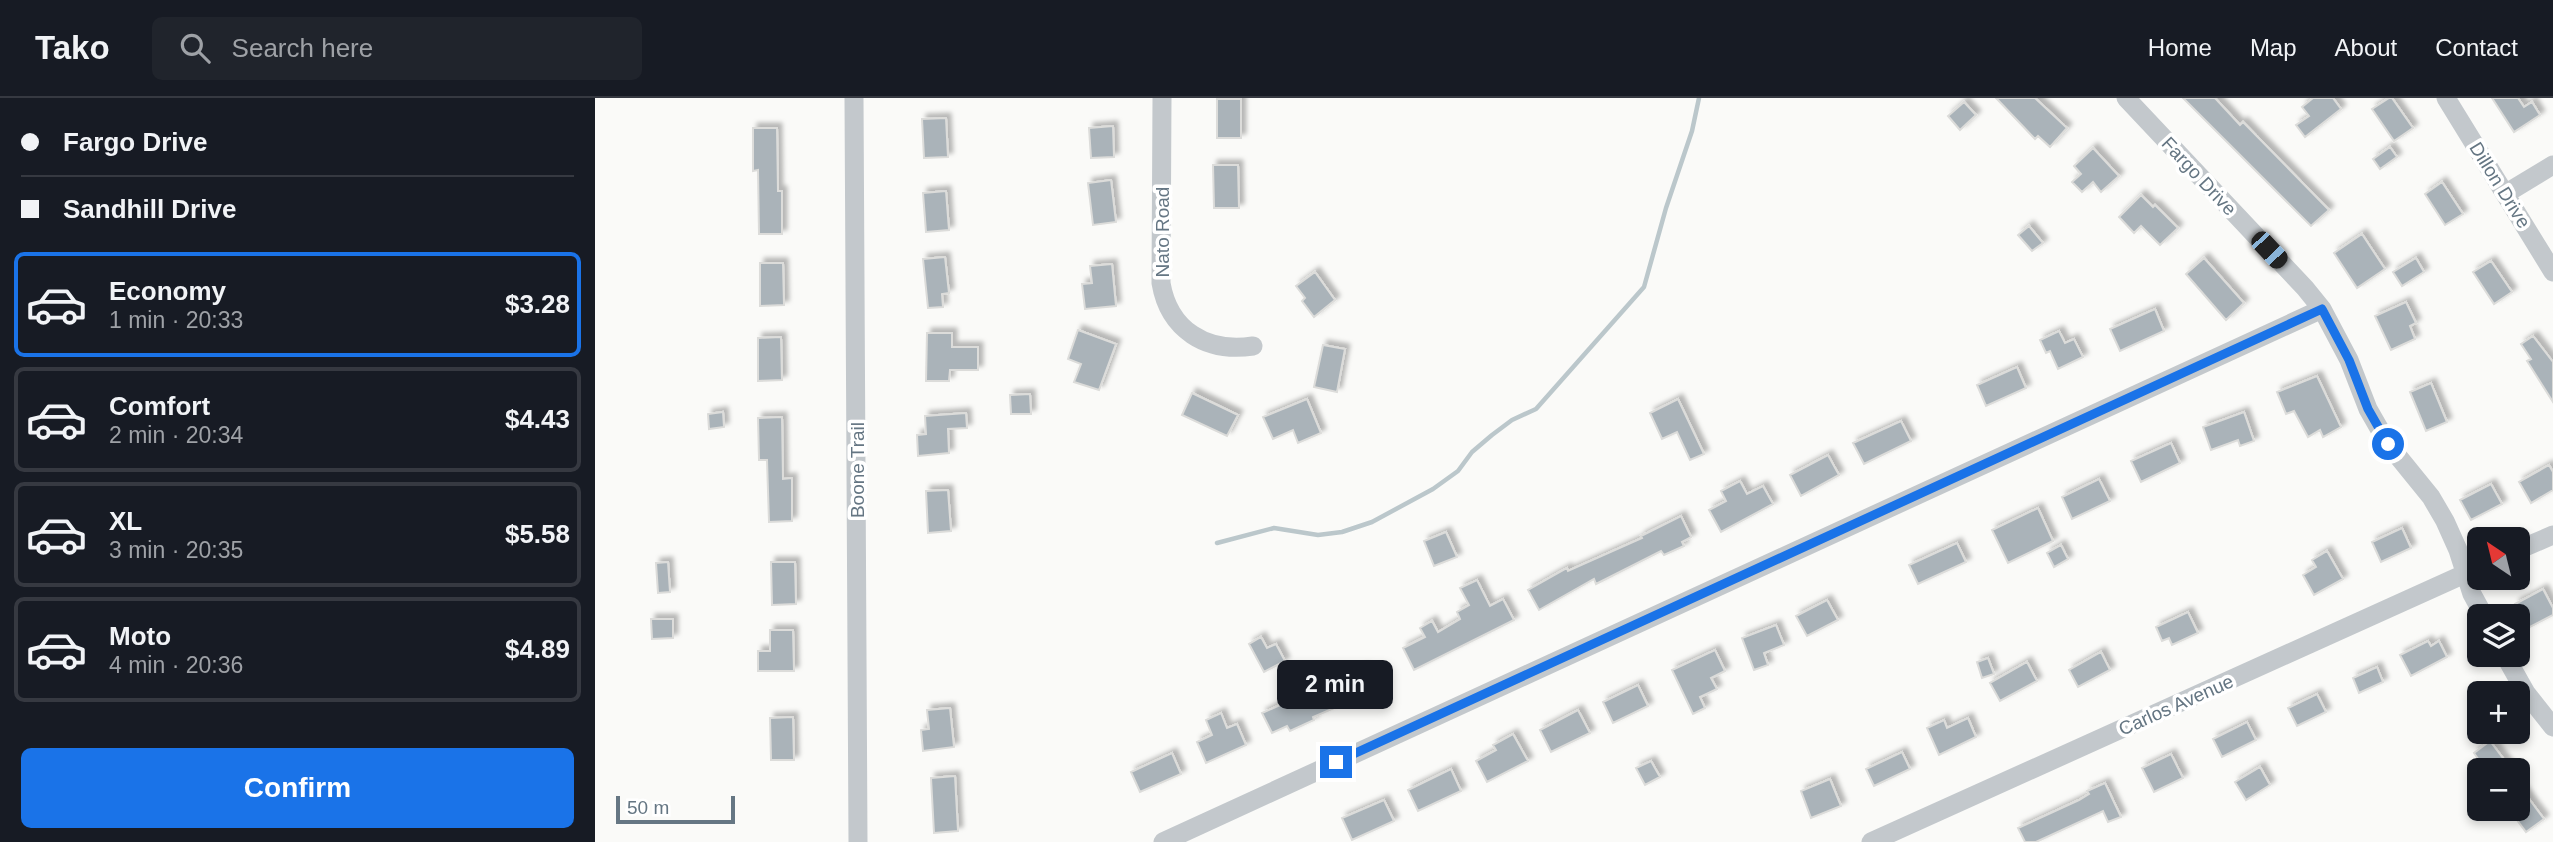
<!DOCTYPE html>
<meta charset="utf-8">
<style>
body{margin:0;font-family:Arial,sans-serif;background:#20242c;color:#f1f3f6;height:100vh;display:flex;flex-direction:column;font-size:26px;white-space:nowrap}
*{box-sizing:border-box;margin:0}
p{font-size:23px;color:#9ea1a6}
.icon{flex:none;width:38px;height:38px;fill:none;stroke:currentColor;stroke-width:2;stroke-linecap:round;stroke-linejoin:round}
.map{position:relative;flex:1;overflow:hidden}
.side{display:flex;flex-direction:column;background:#171b24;width:595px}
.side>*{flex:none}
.top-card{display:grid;align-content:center;height:154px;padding:0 21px;background:#171b24}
.needle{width:46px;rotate:325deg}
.tools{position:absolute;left:1872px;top:429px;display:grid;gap:14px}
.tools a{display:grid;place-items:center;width:63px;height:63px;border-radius:10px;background:#171b24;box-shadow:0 4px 10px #0003;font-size:35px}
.scale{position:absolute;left:21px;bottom:18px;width:119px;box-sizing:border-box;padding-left:7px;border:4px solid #657683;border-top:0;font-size:19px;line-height:24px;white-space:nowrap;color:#657683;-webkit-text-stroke:5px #fff;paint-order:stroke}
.end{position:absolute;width:32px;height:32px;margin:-16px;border:9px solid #1a73e8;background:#fff;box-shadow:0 0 0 4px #fff}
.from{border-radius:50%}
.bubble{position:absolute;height:49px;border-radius:10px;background:#171b24;box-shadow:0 4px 10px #0003;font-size:23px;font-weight:700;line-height:49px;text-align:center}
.car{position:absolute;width:21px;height:42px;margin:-21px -10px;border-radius:9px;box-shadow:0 0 5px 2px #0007;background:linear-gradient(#222 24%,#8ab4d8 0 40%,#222 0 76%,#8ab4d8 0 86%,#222 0)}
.top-card b{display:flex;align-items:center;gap:24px;height:66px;font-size:26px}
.top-card b+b{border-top:2px solid #363941}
.top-card i{width:18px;height:18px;background:#f1f3f6}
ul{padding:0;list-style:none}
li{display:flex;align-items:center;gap:21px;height:105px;margin:0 14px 10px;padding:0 7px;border:4px solid #363941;border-radius:10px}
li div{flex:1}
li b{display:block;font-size:26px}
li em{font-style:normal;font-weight:700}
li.current{border-color:#1a73e8}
li>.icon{width:63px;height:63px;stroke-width:1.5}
.button{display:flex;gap:14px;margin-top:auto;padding:14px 21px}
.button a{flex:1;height:80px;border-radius:10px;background:#1a73e8;color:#fff;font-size:28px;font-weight:700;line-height:80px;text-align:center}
header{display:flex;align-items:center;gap:42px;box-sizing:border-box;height:98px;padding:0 35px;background:#171b24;border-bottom:2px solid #363941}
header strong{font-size:33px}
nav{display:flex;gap:38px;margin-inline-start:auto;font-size:24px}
.search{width:490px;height:63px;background:#20242c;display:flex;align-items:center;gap:18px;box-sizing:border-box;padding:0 24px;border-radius:10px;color:#9ea1a6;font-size:26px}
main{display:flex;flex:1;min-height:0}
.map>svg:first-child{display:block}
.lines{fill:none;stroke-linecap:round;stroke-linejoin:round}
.stream{stroke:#bbc7cb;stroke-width:4.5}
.building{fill:#aab3b9;stroke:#dcdcda;stroke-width:2;filter:url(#shadow)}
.minor{stroke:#c3c8cc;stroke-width:19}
.route{stroke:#1a73e8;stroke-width:9}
.labels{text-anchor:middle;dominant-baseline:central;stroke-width:7;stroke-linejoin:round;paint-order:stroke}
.street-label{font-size:19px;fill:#657683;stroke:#fff}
</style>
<header>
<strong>Tako</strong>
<div class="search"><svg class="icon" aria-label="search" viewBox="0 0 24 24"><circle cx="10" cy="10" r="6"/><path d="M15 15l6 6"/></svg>Search here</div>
<nav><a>Home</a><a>Map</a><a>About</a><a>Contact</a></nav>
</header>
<main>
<section class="side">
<div class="top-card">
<b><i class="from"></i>Fargo Drive</b>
<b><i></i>Sandhill Drive</b>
</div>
<ul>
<li class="current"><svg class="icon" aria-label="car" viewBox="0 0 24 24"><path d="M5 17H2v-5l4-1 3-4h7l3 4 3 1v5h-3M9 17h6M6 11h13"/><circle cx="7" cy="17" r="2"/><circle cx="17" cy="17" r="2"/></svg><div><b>Economy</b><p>1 min · 20:33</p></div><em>$3.28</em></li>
<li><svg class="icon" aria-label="car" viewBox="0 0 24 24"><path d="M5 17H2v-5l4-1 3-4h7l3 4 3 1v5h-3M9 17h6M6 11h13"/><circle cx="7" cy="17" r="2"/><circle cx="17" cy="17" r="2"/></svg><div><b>Comfort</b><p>2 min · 20:34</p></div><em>$4.43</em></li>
<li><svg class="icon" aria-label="car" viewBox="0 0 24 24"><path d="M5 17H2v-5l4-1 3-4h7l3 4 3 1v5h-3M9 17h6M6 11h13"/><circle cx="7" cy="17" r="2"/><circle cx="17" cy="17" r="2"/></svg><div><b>XL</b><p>3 min · 20:35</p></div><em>$5.58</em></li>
<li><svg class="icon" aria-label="car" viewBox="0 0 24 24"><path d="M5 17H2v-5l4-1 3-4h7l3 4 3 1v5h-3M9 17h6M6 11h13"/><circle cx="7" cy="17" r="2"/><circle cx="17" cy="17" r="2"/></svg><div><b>Moto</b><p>4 min · 20:36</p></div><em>$4.89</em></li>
</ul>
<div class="button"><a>Confirm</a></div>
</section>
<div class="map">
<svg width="1958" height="744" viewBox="0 0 1958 744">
<defs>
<filter id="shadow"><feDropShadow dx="4.5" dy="-4.5" stdDeviation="2" flood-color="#0004"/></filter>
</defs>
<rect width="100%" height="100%" fill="#fafaf8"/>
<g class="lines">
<path class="stream" d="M622 445 679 430 723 437 747 434 777 424 838 391 863 373 877 354 897 337 917 322 941 311 1049 189 1071 110 1097 33 1104 0"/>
</g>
<path class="building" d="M1401 0H1440L1472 30 1455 49 1443 38 1440 41Z
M1588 0H1620L1645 27 1648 24 1734 112 1716 128Z
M1718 0H1738L1746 11 1710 39 1701 27 1714 18 1707 9Z
M1794 0H1797L1818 30 1799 43 1777 11Z
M1897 0H1923L1929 9 1937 4 1945 17 1919 34Z
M622 1H646V40H622Z
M1369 4 1381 17 1365 32 1353 18Z
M351 20 353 59 329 60 327 21Z
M518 28 519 59 496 60 494 30Z
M158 30H182L183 93H187V136H164L163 72 158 73Z
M1795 49 1802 59 1785 71 1778 61Z
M1498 50 1524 78 1506 94 1498 84 1487 94 1477 84 1486 76 1479 68Z
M618 67H643L644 110H619Z
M516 82 521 124 498 127 493 85Z
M1847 84 1868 116 1850 127 1830 96Z
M351 93 354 132 331 134 328 95Z
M1546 97 1558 109 1560 107 1583 130 1565 147 1546 128 1539 135 1524 119Z
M1434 128 1448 145 1437 153 1423 137Z
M1767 136 1790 171 1762 190 1739 155Z
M350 159 354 195 347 196 348 209 333 210 328 161Z
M1609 160 1649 205 1631 222 1591 176Z
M1821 160 1829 174 1807 188 1798 174Z
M1896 163 1917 194 1899 206 1878 174Z
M165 165H188L189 207 165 208Z
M517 166 521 208 490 211 487 186 497 185 495 168Z
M720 174 740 202 719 219 707 203 710 200 701 188Z
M1811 204 1821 225 1815 228 1820 241 1796 252 1780 218Z
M1560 211 1569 233 1525 253 1515 231Z
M483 232 521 246 504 292 479 284 486 266 473 261Z
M1464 233 1470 245 1479 241 1488 259 1463 271 1455 253 1451 255 1445 242Z
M332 235H357V249H383V272H355L354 283H331Z
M1938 238 1958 264V304L1932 263 1936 261 1926 246Z
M186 239 187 282 163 283V240Z
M728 247 750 251 742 294 719 289Z
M1422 269 1431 290 1391 308 1382 287Z
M1722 278 1746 329 1728 339 1725 332 1713 339 1699 313 1691 316 1682 294Z
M1836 285 1852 324 1831 333 1815 294Z
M597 295 643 317 632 338 587 317Z
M435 296 436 316H416L415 297Z
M712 301 726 335 703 345 698 332 678 341 668 319Z
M1083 301 1109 356 1095 362 1082 334 1067 341 1055 315Z
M128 314 129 329 114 331 113 316Z
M1649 314 1659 343 1645 348 1643 342 1616 352 1608 329Z
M371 315 372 330 353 331 354 355 323 358 322 337 331 336 330 318Z
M187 319 188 381 197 380V423L174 424 172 362H164L163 320Z
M1306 323 1316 343 1269 366 1258 345Z
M1576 345 1585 365 1546 384 1536 363Z
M1233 357 1244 377 1206 398 1195 377Z
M1954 367 1958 374V392L1936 405 1924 384Z
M1504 381 1515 403 1477 421 1467 399Z
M1145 383 1152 396 1168 388 1178 406 1126 434 1114 412 1131 403 1126 393Z
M1896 386 1907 406 1876 422 1865 402Z
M353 392 356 433 333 435 331 393Z
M1443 410 1458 443 1413 465 1397 432Z
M1086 418 1096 439 1087 444 1089 448 1069 457 1066 453 1001 486 999 481 944 512 933 492 972 470 973 473 1047 440 1046 438Z
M1807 430 1816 450 1786 464 1777 444Z
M851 434 862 459 839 468 829 443Z
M1362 445 1371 464 1323 486 1314 467Z
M1466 447 1473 461 1459 469 1452 455Z
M1732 453 1748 481 1719 497 1708 477 1721 469 1717 462Z
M73 464 75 494 63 495 61 465Z
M176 464H200L201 506 177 507Z
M882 482 895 508 908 501 919 522 819 572 808 550 830 539 825 530 837 523 843 534 865 521 862 514 874 507 865 490Z
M1948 491 1958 510V517L1933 530 1920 506Z
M1232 502 1243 522 1212 538 1201 518Z
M1593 514 1603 535 1577 547 1574 540 1567 543 1561 529Z
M56 521H78V540L57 541Z
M1181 527 1189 547 1169 555 1173 567 1159 572 1147 540Z
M175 532H198L199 573H163V553H175Z
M666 539 672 550 681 546 690 563 669 574 654 546Z
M1833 543 1836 548 1844 543 1852 559 1816 578 1805 557Z
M1120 552 1130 573 1116 580 1122 591 1105 599 1110 610 1098 616 1077 572Z
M1506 554 1515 572 1483 589 1474 572Z
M1393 560 1399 576 1387 580 1382 564Z
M1432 564 1442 583 1405 603 1395 585Z
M1782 569 1788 584 1764 595 1758 580Z
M769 570 779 593 718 619 719 622 695 633 692 628 677 635 667 615Z
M1043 587 1053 608 1018 625 1008 604Z
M1722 596 1731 614 1702 628 1693 610Z
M355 610 359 649 328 653 326 632 334 631 332 612Z
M983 612 995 635 956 654 945 632Z
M626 615 632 630 642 626 651 647 611 665 602 644 617 637 611 622Z
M198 619 199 662H176L175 620Z
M1373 620 1381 639 1344 657 1332 630 1349 622 1352 630Z
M1652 624 1661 642 1627 659 1618 641Z
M918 636 933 663 892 684 881 663 901 652 898 647Z
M1895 643 1917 672H1891L1879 655Z
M1307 654 1315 671 1279 688 1271 671Z
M577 655 586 676 545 694 536 674Z
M1576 656 1588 680 1559 694 1547 670Z
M1056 663 1065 679 1050 687 1041 670Z
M1665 669 1675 687 1651 702 1640 684Z
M856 671 866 693 823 713 813 692Z
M360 678 363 733 339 735 336 680Z
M1235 681 1246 708 1216 720 1206 693Z
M1510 685 1526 719 1513 724 1508 713 1441 744H1430L1423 730 1484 702 1494 696 1492 693Z
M1923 686 1949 721 1931 734 1913 710H1923Z
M789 702 799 723 757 742 747 720Z"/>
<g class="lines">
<path class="minor" d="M259 0 263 744
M567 0 566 185C574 232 611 255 658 248
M1531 0 1710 190 1727 211 1754 262 1773 311 1793 346 1836 399 1850 423 1863 452 1877 496 1889 518
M1851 0 1958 174
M1910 96 1958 67
M1923 452 1958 437
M1909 556 1931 595 1958 629
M568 744 1727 211
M1276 744 1885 469"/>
</g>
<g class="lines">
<path class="route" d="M741 664 1727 211 1754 262 1773 311 1793 346"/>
</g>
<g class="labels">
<g class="street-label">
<text transform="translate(1604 78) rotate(47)">Fargo Drive</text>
<text transform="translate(1905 87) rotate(58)">Dillon Drive</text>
<text transform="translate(567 134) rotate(-90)">Nato Road</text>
<text transform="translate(262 372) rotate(-90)">Boone Trail</text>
<text transform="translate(1581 607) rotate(-24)">Carlos Avenue</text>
</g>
</g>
</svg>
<div class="tools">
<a><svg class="needle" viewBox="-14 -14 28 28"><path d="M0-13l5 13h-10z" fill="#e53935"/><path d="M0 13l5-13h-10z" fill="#9ea1a6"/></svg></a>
<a><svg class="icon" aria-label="layers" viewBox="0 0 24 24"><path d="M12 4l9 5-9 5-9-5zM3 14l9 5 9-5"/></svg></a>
<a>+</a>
<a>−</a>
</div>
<div class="scale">50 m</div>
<i class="end from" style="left:1793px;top:346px"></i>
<i class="end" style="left:741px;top:664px"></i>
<div class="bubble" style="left:682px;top:562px;width:116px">2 min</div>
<i class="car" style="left:1674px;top:152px;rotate:137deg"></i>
</div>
</main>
